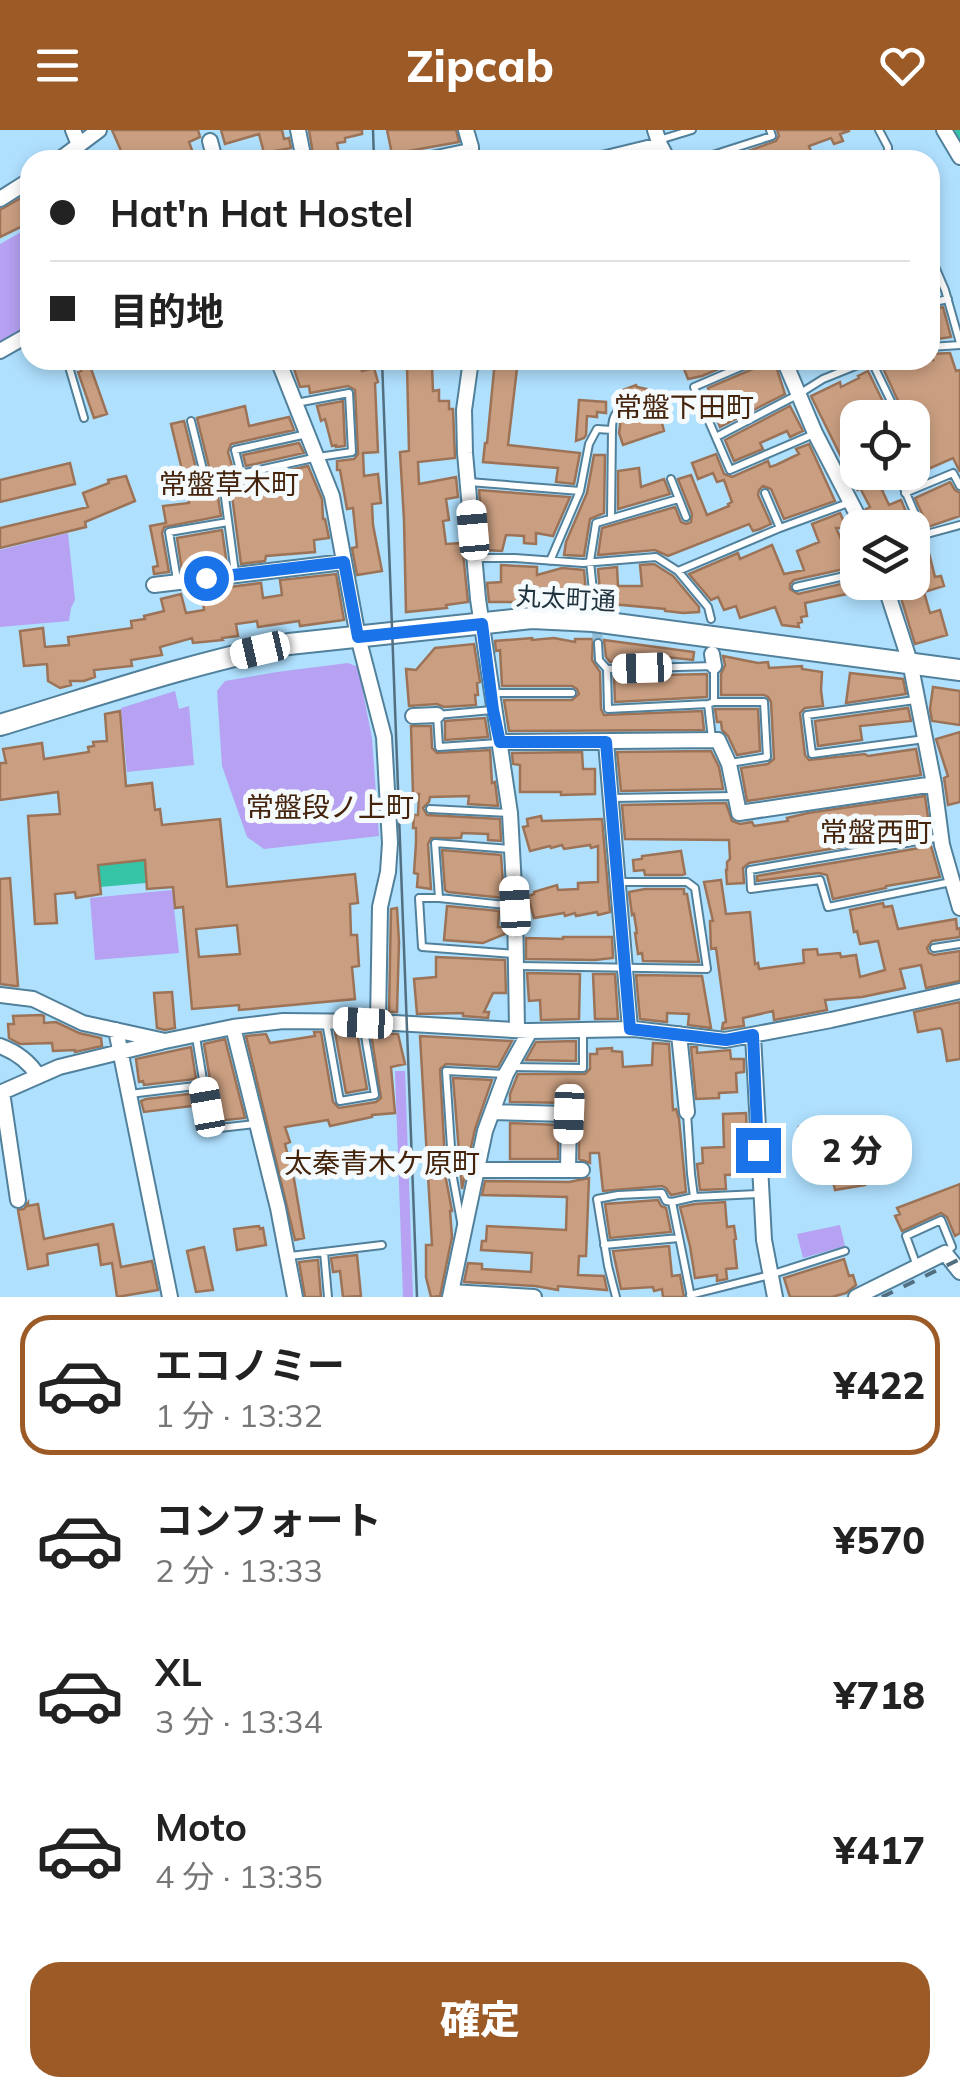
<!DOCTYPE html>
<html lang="ja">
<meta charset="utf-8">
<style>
body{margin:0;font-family:Mulish,"Noto Sans JP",sans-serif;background:#f2f2f2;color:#222;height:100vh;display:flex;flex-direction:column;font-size:38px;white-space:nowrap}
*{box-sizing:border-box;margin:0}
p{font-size:32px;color:#767676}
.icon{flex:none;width:55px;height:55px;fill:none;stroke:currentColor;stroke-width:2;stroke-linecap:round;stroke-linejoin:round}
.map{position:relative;height:1167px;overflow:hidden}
.sheet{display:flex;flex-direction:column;background:#fff;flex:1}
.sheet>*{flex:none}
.banner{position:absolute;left:20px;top:20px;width:920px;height:220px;border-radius:30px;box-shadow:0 5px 15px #0003;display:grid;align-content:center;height:220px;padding:0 30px;background:#fff}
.controls{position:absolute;left:840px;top:270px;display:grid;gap:20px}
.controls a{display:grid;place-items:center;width:90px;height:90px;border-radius:20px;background:#fff;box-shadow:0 5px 15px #0003;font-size:50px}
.end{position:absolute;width:45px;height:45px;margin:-22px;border:12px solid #1a73e8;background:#fff;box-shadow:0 0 0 5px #fff}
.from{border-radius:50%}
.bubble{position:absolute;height:70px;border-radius:30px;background:#fff;box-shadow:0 5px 15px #0003;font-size:32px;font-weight:800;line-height:70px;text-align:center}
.car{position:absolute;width:30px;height:60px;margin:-30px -15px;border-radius:12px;box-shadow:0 0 8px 2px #0007;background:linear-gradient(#fff 24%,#345 0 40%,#fff 0 76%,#345 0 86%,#fff 0)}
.banner b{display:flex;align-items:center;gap:35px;height:95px;font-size:38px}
.banner b+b{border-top:2px solid #e0e0e0}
.banner i{width:25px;height:25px;background:#222}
ul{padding:18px 0 0;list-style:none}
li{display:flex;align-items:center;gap:30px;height:140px;margin:0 20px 15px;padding:0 10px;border:5px solid transparent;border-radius:30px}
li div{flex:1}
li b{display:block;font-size:38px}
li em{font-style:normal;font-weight:800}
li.on{border-color:#9c5a26}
li>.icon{width:90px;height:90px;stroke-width:1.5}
.button{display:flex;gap:20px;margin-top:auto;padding:20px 30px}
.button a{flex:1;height:115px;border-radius:30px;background:#9c5a26;color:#fff;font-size:40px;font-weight:800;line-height:115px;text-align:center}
header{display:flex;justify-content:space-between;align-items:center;height:130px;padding:0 30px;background:#9c5a26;color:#fff;font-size:45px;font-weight:800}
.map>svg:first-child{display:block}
.green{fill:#b6a1f2}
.water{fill:#36c4a7}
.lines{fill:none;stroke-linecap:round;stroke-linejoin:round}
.river{stroke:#36c4a7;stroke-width:22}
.building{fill:#ca9f81;stroke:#9c7357;stroke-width:2.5;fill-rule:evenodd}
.pedestrian-tunnel{stroke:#92bdd7;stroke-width:10;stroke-dasharray:10 5;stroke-linecap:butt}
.service-casing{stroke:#51809b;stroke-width:10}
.minor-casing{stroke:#51809b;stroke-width:18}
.primary-casing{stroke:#51809b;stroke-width:24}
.service{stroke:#fff;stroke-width:6}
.minor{stroke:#fff;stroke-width:14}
.primary{stroke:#fff;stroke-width:20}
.tram{stroke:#516f81;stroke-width:2.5}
.rail{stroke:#516f81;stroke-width:4;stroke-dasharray:12 12;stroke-linecap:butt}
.route{stroke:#1a73e8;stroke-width:12}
.labels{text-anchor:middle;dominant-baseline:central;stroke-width:10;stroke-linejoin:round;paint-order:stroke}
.street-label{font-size:25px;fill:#1e323d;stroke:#f5fafd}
.neighbourhood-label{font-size:28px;fill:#44240c;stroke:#f5fafd}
</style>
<header><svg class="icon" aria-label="menu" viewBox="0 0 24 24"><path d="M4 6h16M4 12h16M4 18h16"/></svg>Zipcab<svg class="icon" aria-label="heart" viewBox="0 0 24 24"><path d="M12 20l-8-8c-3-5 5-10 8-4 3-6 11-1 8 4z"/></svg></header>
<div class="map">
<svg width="960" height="1167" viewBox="0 0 960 1167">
<rect width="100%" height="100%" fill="#afe0fe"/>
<path class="green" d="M30 97V201L0 216V114Z
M68 403 75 470 71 478 69 491 0 497V420Z
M348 533 358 537 372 608 379 706 264 719 247 707 222 636 217 561 225 551 277 542Z
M175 561 179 579 189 576 194 635 127 642 121 578Z
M172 760 179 823 95 830 90 768Z
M395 941H405L413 1167H403Z
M840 1095 845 1116 803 1128 797 1104Z"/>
<path class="water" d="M145 730 146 753 100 757 98 735Z"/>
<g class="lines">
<path class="river" d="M958 0 960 4"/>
</g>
<path class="building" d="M112 0H198L200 7 189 12 193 23 175 28V30H125Z
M221 0H282L284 9 289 8 291 18 264 23 259 4 225 14Z
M309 0H362V4L345 8V12L337 13 340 30H314Z
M387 0H456L459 12 392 24Z
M777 0H849V1L840 4 843 11 834 14 831 8 809 16 814 30H751L748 21 776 11 779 6Z
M28 64 30 69V88L25 90 27 94 0 107V80Z
M943 177 951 207 930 210V194H932L930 180Z
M950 223 956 241 960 240V342L953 328 919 343 912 328V314L915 313 912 307V288H906L882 236 895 230H933L931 224Z
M77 230H88L107 284 94 288 78 242 81 241Z
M291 230H359L362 241 374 238 378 252 375 253 378 322 363 323 364 346 378 344 381 373 372 374 373 395 382 441 357 445 352 418 357 417 353 378 347 379 340 340H337V331L354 329 358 324 355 260 348 256 310 263 309 256 300 257Z
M495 230H518L508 315 580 323 574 354 556 352 558 338 483 332 485 313H487Z
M696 230H706L708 234 717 230H740L702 246 688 249 684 239 697 233Z
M764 230H774L785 264 720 297 713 279 716 277 708 258 760 236Z
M407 236H432L433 261 439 260V271H449V279H453L455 328 418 332 419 354 456 347 458 367 446 369 449 390 443 391 446 414 462 413 468 472 446 475 447 478 406 482 404 390 400 322 409 321Z
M868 241 891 288H884L881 282 869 288H858V342H871L875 350 885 344 891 356 882 360 889 375 901 370 914 400 912 401V398H875L866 379 870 377 858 354V361L811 266 840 252 841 257 859 248 858 246Z
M636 255 637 257 647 259 652 271 656 270 664 301 623 315 619 303 621 288 640 280 644 274 639 268 626 270 623 260Z
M579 270 606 272V283L597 282V287L587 286 586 305 584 308 576 311Z
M343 271 345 316 336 317V315L332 316 325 289 321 291 317 276Z
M245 276 249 296 289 287 294 300 231 314 228 322 235 347 242 351 308 336 322 369 323 389H325L329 408 314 410 315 422 266 426 265 431 241 434 231 358 226 354 213 353 197 288Z
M790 276 803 301 790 307 787 301 760 313 763 319 734 331 725 310Z
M184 291 202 362 206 366 218 367 221 386 164 397 162 403 169 442 154 444 153 437 158 436 150 396 166 393 163 376 189 373 185 344H183L171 294Z
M299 313 304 323 246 336 243 325Z
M809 314 835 371 784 389 771 359 763 356 759 360 758 365 771 394 760 399 753 401 749 394 668 426 655 420 598 425 602 398 675 377 681 392 686 394 691 392 692 384 678 349 691 345 707 385 729 376 728 374 732 372 724 350 717 352 713 343 698 349 692 333 716 324 724 344 732 347 768 331 770 337 776 335 799 324 796 319Z
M594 325H605L604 383 590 389 584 426 564 425 566 412 587 363Z
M70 333 75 354 0 372V350Z
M639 338 641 357 664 349 670 364 618 379V341Z
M126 346 135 371 85 392 86 397 0 418V398L88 377 83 363 109 353 108 350Z
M950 352 955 360 960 363V386L928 397 915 368Z
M479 360 516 363 570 367 553 406 536 403V414L524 413V406L506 405 502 421 484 420Z
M840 383 847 398H836L848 425 858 422V436L794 450 790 454V459L798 464 858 450V452H874L875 458 805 473 807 486 801 487 802 492 798 493 799 497 782 495 775 477 740 488 736 476 724 480 718 467 711 470 689 444 738 423 740 429 772 415 784 444 804 440 797 421 819 412 812 394Z
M222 400 227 435 182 441 177 408Z
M928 419 935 447 941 446 944 456 924 462 930 483 940 480 947 505 915 514 898 458 912 454V424Z
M654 434 673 446 699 477V482L683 483 665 481V479L601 473 598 439 617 437 618 456H642L640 435Z
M501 435 537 437V445L562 438 584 440 587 472 539 469 538 472H489L487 453 501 452Z
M336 444 344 490 300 496 299 491 258 497 257 491 236 494 238 506 222 508 223 510 193 513 192 508 160 517 162 525 131 530 132 536 94 540 95 547 84 551H70L71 555 60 558 48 551 47 534 24 536 20 501 43 498 45 517 69 515 68 507 132 498 131 491 145 489 144 486 164 481 161 469 181 464 186 483 204 480 202 462 205 460 261 453 263 468 282 465 280 450Z
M532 508V510L554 508 575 512V509H593L592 530 600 542 601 579 604 585 702 581 704 600 509 601 504 570H572L579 564 577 559 572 556H502L500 520 496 521 495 511Z
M604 510 694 522 693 530 637 524 638 531 610 532 606 527Z
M474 514 480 552 477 553 478 565H475L476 575 444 577 437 574 409 576 406 539 416 540 435 518Z
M723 526 758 533 768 532 769 538 802 536V539L822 542 821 560 823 576 805 578 800 583 805 625 809 630 865 624 868 626 916 619 921 645 747 671 741 638 768 634 774 629 771 572 768 567 764 565H721V544L725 535Z
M850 543 903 549 906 564 846 573Z
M707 544V567L615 572 614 546Z
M933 557 960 561V595L932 591 930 579Z
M908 578 911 591 860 596 862 610 818 616 815 591Z
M715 579H758L760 621 737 625 728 606 722 600 721 592H717Z
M120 581 126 656 152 653 155 680 160 679 162 695 220 689 227 757 355 744 358 773 350 774 351 805H357L359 836 352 837 355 869 239 880V875L192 879 183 777 175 778 173 757 147 759 145 730 98 735 101 764 76 768 75 762 55 764 57 793 35 794 28 686 60 684 58 662 0 670V633H6L3 619 42 613 44 629 89 622 88 617 94 616 93 612 107 611 105 584ZM237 795 240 824 199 827 196 799Z
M485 588 488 607 445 610V591Z
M411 596H431L432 618 437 623 490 620 492 653 495 652 498 676 468 674 469 666 430 667 429 672 423 678 427 685 500 689 501 711 488 710V704L462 703 461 708H431L428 714 431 759 417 757 418 744 414 743 416 713V698H413L414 685H418L419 664H413Z
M960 602V672L948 675 944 648 948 646 936 609Z
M711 621 719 637 723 659 621 661 617 622Z
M582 622 583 639H595V664L561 665V662H520V635L513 634 512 623Z
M925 666 930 702 749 733 743 738 744 753 727 754 726 740H727V732L730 729 729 710 625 709 622 675 726 673 732 691 740 694 752 692 754 696 788 691 787 688 808 683Z
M541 686 542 691 602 689 610 782 598 785 597 782 576 786 575 783 565 786 564 783 534 788 528 766 534 764V762L557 755 558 760 578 759V753L598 752V716L591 718 590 715 564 719 562 715 551 718 550 716 530 721 523 697 528 696 527 689Z
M931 716 940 747 886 756V758L833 769 827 745 819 743 757 751V746Z
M442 720 501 725 504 768 448 762 445 760Z
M681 721 685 744 682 745H645L644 740 634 741 633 730 642 729V726Z
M10 748 18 856H15L0 854V749Z
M721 750 726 784 750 782 755 834 758 833 759 839 804 833 803 820 817 819 818 825 840 823 841 827 856 825 860 847 885 840 878 811 860 814 857 801 854 802 850 780 883 773 884 777 892 776 898 799 956 789 957 799 960 798V807L932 811 927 818 929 823 934 825 960 821V851L926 858 921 835 900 839 905 858 862 867 825 870 827 880 774 890 773 881 743 888 744 896 722 899 723 893 726 892 716 818 711 819 710 791H713L704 752Z
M645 759H684V764H687L699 832 643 831 642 823 638 824 635 803H637L634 784 632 785 629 762Z
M447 776 499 781 498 797H505V804L483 813 444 810Z
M397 778 399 812 397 882H389L391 779Z
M563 807H612L613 828 595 830 526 829V808L563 809Z
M436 827 505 830 506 863H493L484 882H489L488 888 463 886V883L417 884 414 849 436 847Z
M527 843 580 844 579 889 541 890 540 870 529 871Z
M593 844H615L618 889H595Z
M636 845 702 846 711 898 688 895 689 884 667 883V892L640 889Z
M172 862 175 898 165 900 157 898 154 863Z
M960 872V929L947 931 942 900 940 898 918 902 914 882Z
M41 885 44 886V893L56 892 79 903 101 908 102 916 75 922V920L53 921 52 913 20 914 9 908 8 894H14L13 886Z
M314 902H321L333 972 339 978 376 972 381 968 371 903 398 904 405 934 391 937 395 983 372 985V987L330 996 328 990 285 997 290 1012 285 1014 294 1049 304 1108 295 1110 246 906 266 904 270 913 315 906Z
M335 902H357L367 959 346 963Z
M420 906 512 911 498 937 446 934 440 939 446 1049 452 1081H450L452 1107 440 1166 431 1167 426 1147V1115H432Z
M225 909 245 988 217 991 204 914Z
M576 911V931L526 930 536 912Z
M653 913 669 914 673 980 676 979 679 989 686 1062 671 1065 666 1058 662 1056 603 1061 599 1023H590V1033L579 1029V977L572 973 510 972V964L518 944H585L590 939V924H597V919L612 918V921L622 922 623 937 652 935Z
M191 917 196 949 144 955 143 951 139 952 136 929Z
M691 917H697V923L730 920 731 929H744V942L736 943 737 962 719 963V968L696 969Z
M453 948 492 950 475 999 462 1059Z
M198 963 200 975 144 982 141 971 146 969Z
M746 983 749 1044 725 1045 726 1059 700 1060 697 1034 703 1033 702 1018 724 1017 723 984Z
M876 989 879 1010 888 1009 891 1021 859 1027 865 1055 835 1060 830 1037 811 1042 803 1008H800L799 997 813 998Z
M510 993 558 995V1029H510Z
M589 1048 586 1126H579L578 1145 604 1146 607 1160 558 1156V1160L535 1156 464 1152 468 1133 482 1134V1139L531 1142 532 1123 481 1120 482 1111H486L487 1096 566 1100 567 1067 482 1065 485 1051 569 1052Z
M960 1054V1103L955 1106 947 1087 941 1083 902 1101 895 1086 900 1084 897 1078Z
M658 1070 661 1076 666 1078 671 1102 610 1108 605 1074Z
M725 1072 727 1097 734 1096 736 1109 734 1110 737 1138 726 1139 727 1149 717 1151V1145L695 1148 690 1116 680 1077 695 1074Z
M28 1073V1076L38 1074 44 1109 113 1094 121 1137 152 1131 158 1160 117 1167 112 1133 101 1135 98 1114 47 1124 48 1135 28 1139 18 1080 24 1079Z
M259 1096 260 1099 263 1098 266 1115 237 1120 234 1099Z
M669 1116 672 1146 680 1145 684 1167H663L662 1159 654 1161 653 1157 621 1159 613 1121Z
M204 1117 213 1160 196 1162 187 1121Z
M357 1125 361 1166 343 1167 340 1141 333 1142 331 1128Z
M844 1129 849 1146 853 1145 856 1155 846 1163 832 1167H790L784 1148Z
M318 1130 321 1167H305L299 1132Z"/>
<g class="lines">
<path class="pedestrian-tunnel" d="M594 472 598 513"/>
<defs>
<path id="service" d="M879 0 888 17V30
M659 10 692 0
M408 30 470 17
M697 30 772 6 770 0
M930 125 945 160 960 213
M930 173 948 169
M930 217 960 215
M67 230 84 288
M757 230 694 257 730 340 814 304
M871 230 899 288
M296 273 349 263 352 322 318 327 241 344 235 320 307 304
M191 291 208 360H224L235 443
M612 300C612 280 619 280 637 274
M716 307 799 264 823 249 870 230
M897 342 924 405
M671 349 686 387
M469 352 580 361
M765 363 780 398
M905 363 953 343 960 356
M912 408 960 395
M476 428H515L583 433 656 427 678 441 780 398 851 372
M550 431 580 361 589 314 597 299 612 300 611 388
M678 441 708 477 711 489
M177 450 169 402 228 392
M796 457 858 443
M594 472 590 431 596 393 678 369
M598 513 599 530 607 539 608 579 708 574 714 572V536L607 539
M493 563H572
M915 570 807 585 812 624 925 609
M714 572H764L767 627 730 633
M708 574 712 609
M492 580 437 585 439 617 498 613
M612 668 734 666
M430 679 509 683
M941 707 750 740 751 759 820 750 828 777 951 752
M511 719 435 713 439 768 514 776
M439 768H419L422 817 515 824
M934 818 960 814
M519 836 707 839 695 758 687 752H620
M326 892 340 971 375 965 363 894
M196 907 211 999 255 994
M512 937 583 938V902
M130 964 203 955
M694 1067 758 1064
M672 1072 694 1067 691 1044 687 983
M462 1097 453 1048 446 941 505 944
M604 1115 679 1108
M324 1122 328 1167
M290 1126 382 1115
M917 1136 906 1106 941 1090 952 1117 946 1122
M690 1165 770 1145 845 1121
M616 1167 608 1136 597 1069 618 1065 662 1063 666 1071 672 1072 691 1167"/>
<path id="minor" d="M73 0 79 15
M298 0 304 30
M466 0 471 17V30
M655 0 660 15
M944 0 960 27
M210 11 215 30
M59 30 99 0
M598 30 660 15 668 30
M0 69 30 50
M0 221 30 204
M278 230 332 366 358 507 384 607 390 713 388 742 380 777 378 892
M471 230 464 280 465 323 478 469 510 683 515 776 517 899
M784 230 815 303 864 398
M884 452 910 532 934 654 942 715 960 778
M154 455 344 432
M712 524 714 536
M413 586 437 585
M500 612 718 610 729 634 739 683 934 654
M606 612 630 899
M0 865 33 869 83 893 165 911 233 897 283 891 378 892 530 901 634 899 725 910 831 890 960 861
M233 897 278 1078 295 1167
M116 900 170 1167
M679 904 687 982
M753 905 764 1110 775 1167
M0 916C16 922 29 931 38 946
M2 962 18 1070
M0 963 59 937 161 912
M492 982 569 984 568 1040
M477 1040H582
M451 1162 534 1167
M450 1167 485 1001 506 944 530 901
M856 1167 945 1123 960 1142"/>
<path id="primary" d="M0 595C96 566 191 533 289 514L532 488 593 491 960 540"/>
</defs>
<use href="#service" class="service-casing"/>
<use href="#minor" class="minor-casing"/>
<use href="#primary" class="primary-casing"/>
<use href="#service" class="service"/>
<use href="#minor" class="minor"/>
<use href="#primary" class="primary"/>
<path class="tram" d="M373 0 374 30
M382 230 417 1167"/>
<path class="rail" d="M882 1167 960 1129"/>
</g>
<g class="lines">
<path class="route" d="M206 448 344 432 358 507 482 494 493 580 500 612H606L630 899 726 910 753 905 758 1020"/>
</g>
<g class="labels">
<g class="street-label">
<text transform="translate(566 468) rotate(3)">丸太町通</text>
</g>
<g class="neighbourhood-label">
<text x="684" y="276">常盤下田町</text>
<text x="229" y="353">常盤草木町</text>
<text x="330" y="676">常盤段ノ上町</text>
<text x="876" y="701">常盤西町</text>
<text x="382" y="1032">太秦青木ケ原町</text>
</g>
</g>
</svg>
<div class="controls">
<a><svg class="icon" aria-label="locate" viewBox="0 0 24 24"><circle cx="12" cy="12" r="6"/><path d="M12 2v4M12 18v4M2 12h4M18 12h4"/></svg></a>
<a><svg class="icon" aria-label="layers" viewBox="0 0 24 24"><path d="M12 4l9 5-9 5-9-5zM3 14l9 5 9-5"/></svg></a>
</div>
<i class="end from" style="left:206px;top:448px"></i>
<i class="end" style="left:758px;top:1020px"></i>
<div class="bubble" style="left:792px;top:985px;width:120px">2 分</div>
<i class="car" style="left:473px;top:400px;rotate:355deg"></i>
<i class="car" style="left:260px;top:520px;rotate:257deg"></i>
<i class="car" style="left:642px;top:538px;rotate:268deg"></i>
<i class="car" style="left:515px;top:776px;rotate:357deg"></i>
<i class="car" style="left:363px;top:893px;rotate:273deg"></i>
<i class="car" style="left:207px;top:977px;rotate:350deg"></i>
<i class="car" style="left:569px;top:984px;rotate:182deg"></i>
<div class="banner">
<b><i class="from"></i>Hat'n Hat Hostel</b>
<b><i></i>目的地</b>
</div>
</div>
<section class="sheet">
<ul>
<li class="on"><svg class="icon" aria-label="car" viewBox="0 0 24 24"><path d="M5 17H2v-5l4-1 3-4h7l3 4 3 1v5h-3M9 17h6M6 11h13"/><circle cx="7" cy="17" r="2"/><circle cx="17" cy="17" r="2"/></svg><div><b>エコノミー</b><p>1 分 · 13:32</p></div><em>¥422</em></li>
<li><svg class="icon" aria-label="car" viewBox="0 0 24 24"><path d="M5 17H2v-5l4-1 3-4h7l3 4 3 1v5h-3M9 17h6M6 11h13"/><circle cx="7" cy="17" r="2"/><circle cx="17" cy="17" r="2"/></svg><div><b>コンフォート</b><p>2 分 · 13:33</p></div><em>¥570</em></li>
<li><svg class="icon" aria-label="car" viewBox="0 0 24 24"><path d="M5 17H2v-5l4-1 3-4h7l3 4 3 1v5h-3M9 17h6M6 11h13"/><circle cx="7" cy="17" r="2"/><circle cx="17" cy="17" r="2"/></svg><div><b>XL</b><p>3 分 · 13:34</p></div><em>¥718</em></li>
<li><svg class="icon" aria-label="car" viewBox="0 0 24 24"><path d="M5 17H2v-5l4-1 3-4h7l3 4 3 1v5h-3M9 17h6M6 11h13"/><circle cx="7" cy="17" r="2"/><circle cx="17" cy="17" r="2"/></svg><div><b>Moto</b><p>4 分 · 13:35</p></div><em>¥417</em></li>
</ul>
<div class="button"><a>確定</a></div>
</section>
